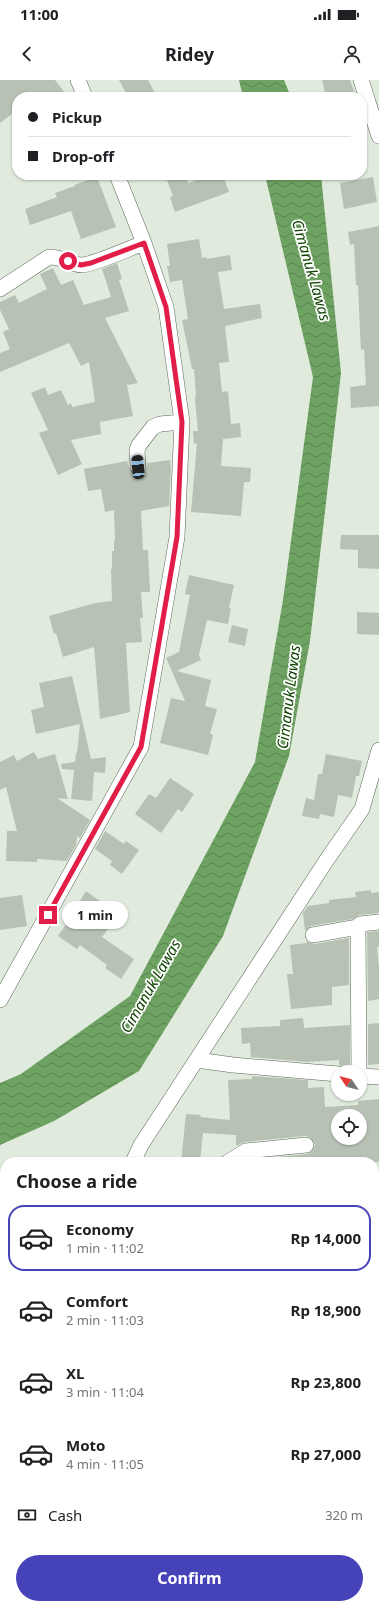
<!DOCTYPE html>
<meta charset="utf-8">
<style>
body{margin:0;font-family:"Noto Sans",sans-serif;background:#f2f2f2;color:#202124;height:100vh;display:flex;flex-direction:column;font-size:15px;white-space:nowrap}
*{box-sizing:border-box;margin:0}
p{font-size:13px;color:#757577}
.icon{flex:none;width:22px;height:22px;fill:none;stroke:currentColor;stroke-width:2;stroke-linecap:round;stroke-linejoin:round}
.map{position:relative;flex:1;overflow:hidden}
.side{position:absolute;left:0px;top:1077px;width:379px;height:452px;display:flex;flex-direction:column;background:#fff;border-radius:16px 16px 0 0;box-shadow:0 1px 3px #0004}
.side>*{flex:none}
.top-card{position:absolute;left:12px;top:12px;width:355px;height:88px;border-radius:16px;box-shadow:0 1px 3px #0004;display:grid;align-content:center;height:88px;padding:0 16px;background:#fff}
.needle{width:26px;rotate:305deg}
.controls{position:absolute;left:331px;top:985px;display:grid;gap:8px}
.controls a{display:grid;place-items:center;width:36px;height:36px;border-radius:50%;background:#fff;box-shadow:0 1px 3px #0004;font-size:20px}
.end{position:absolute;width:18px;height:18px;margin:-9px;border:5px solid #e11d48;background:#fff;box-shadow:0 0 0 2px #fff}
.from{border-radius:50%}
.bubble{position:absolute;height:28px;border-radius:14px;background:#fff;box-shadow:0 1px 3px #0004;font-size:13px;font-weight:700;line-height:28px;text-align:center}
.car{position:absolute;width:12px;height:24px;margin:-12px -6px;border-radius:5px;box-shadow:0 0 3px 1px #0007;background:linear-gradient(#222 24%,#8ab4d8 0 40%,#222 0 76%,#8ab4d8 0 86%,#222 0)}
.top-card b{display:flex;align-items:center;gap:14px;height:38px;font-size:15px}
.top-card b+b{border-top:1px solid #e0e0e0}
.top-card i{width:10px;height:10px;background:#202124}
ul{padding:0;list-style:none}
li{display:flex;align-items:center;gap:12px;height:66px;margin:0 8px 6px;padding:0 8px;border:2px solid transparent;border-radius:16px}
li div{flex:1}
li b{display:block;font-size:15px}
li em{font-style:normal;font-weight:700}
li.current{border-color:#4642b8}
li>.icon{width:36px;height:36px;stroke-width:1.5}
h2{padding:0 16px;font-size:18px;line-height:48px}
.pay{display:flex;align-items:center;gap:10px;height:44px;padding:0 16px;font-size:15px}
.pay p{margin-inline-start:auto}
.cta{display:flex;gap:8px;margin-top:auto;padding:8px 16px}
.cta a{flex:1;height:46px;border-radius:24px;background:#4642b8;color:#fff;font-size:16px;font-weight:700;line-height:46px;text-align:center}
.status{display:flex;justify-content:space-between;align-items:center;height:28px;padding:0 20px;background:#fff;direction:ltr}
.status svg{height:11px;fill:currentColor}
header{display:flex;justify-content:space-between;align-items:center;height:52px;padding:0 16px;background:#fff;font-size:18px;font-weight:700}
.map>svg:first-child{display:block}
.water{fill:url(#water-waves)}
.building{fill:#b7c2b5;fill-rule:evenodd}
.lines{fill:none;stroke-linecap:round;stroke-linejoin:round}
.street-casing{stroke:#5d675b;stroke-width:16}
.street{stroke:#fff;stroke-width:15}
.route{stroke:#e11d48;stroke-width:5}
.labels{text-anchor:middle;dominant-baseline:central;stroke-width:3.5;stroke-linejoin:round;paint-order:stroke}
.water-label{font-size:15px;font-style:italic;fill:#0f4401;stroke:#fff}
</style>
<div class="status"><b>11:00</b><svg viewBox="0 0 49 12"><path d="M0 12V9h3v3zM5 12V6h3v6zM10 12V3h3v9zM15 12V0h3v12zM26 1h20v11H26zM47 4h2v5h-2z"/></svg></div>
<header><svg class="icon" aria-label="back" viewBox="0 0 24 24"><path d="M15 5l-7 7 7 7"/></svg>Ridey<svg class="icon" aria-label="person" viewBox="0 0 24 24"><circle cx="12" cy="8" r="4"/><path d="M4 21q1-7 8-7t8 7"/></svg></header>
<div class="map">
<svg width="379" height="1529" viewBox="0 0 379 1529">
<defs>
<pattern id="water-waves" width="16" height="10" patternUnits="userSpaceOnUse"><rect width="16" height="10" fill="#6ea263"/><path d="M0 5q4-4 8 0t8 0" fill="none" stroke="#598350"/></pattern>
</defs>
<rect width="100%" height="100%" fill="#e0ebde"/>
<path class="water" d="M239 0H284L291 17H243Z
M265 95H321L341 293 310 561 289 676 223 856 139 991 54 1041 0 1065V1003L21 994 130 916 255 682 283 520 313 297Z"/>
<path class="building" d="M0 0H55L68 17H17V30L0 43Z
M119 0H148L157 17H128Z
M322 0H350L356 17H326Z
M165 95H186L188 103 212 95H223L229 112 175 132 170 117 173 116Z
M97 97 116 147 81 159 71 131 30 145 25 129 57 117 55 113 75 106 74 105Z
M373 97 377 122 344 129 340 103Z
M379 146V326L351 328 350 307 366 305 364 269 361 270 360 251 358 205H356L354 164 350 165 348 152Z
M199 159 202 178 206 177 207 179 230 175 232 190 218 192 224 229 260 224 262 238 225 246 229 282 219 283 222 312 228 311 231 344 240 343 241 357 223 359 221 386 251 388 250 402H244L241 436 191 432 197 363 194 364 193 351H198L195 319 196 315 194 289H192L182 240 188 239 182 200 170 202 167 186H170L167 164Z
M117 183 122 199 119 200 129 231 105 238 138 303 127 305 133 336 100 342 101 354 71 360 82 384 58 395 39 353 48 350 31 313 45 307 48 315 61 310 68 325 71 323 72 327 95 322 89 282 81 286 69 263 0 292V273L10 269 3 252 9 249 0 230V222L15 215 19 223 47 209 40 194 53 188 61 205 73 200 84 225 111 217 102 189Z
M170 380 171 388 169 426 141 431 143 470H148L150 512H141L143 538H140L142 562 126 563 130 632 100 639 94 567 63 577 56 553 54 554 49 536 95 523 112 521 111 489H112V471H114V461H115L114 430 105 432 101 409 88 411 84 389 127 381 131 392 134 395 139 396 146 391 147 383Z
M341 455H379V489L358 488V470L340 469Z
M189 495 234 505 229 528H231L228 544 207 540 199 575 201 580 177 591 211 600 205 626 217 629 210 654 213 655 208 675 160 663 171 618 185 621 166 578 179 572 190 515 185 514Z
M357 532 379 533V555L357 554Z
M232 545 248 549 245 566 228 562Z
M72 596 91 679 106 677 105 693 94 692 92 721 71 719 74 690 62 689 61 684 75 682 76 673H77L80 644 36 654 31 630 44 627 39 603Z
M34 672 38 679 55 674 68 719 57 718 90 740 80 758 77 756 76 765 67 781 37 779V782L6 781 7 751H17L6 707 0 710V682L14 675 17 681Z
M326 674 362 681 359 696H356L352 718 338 715 334 737 320 734 319 739 302 736 306 718 314 720 318 694H322Z
M170 698 194 714 182 732 178 729 161 753 135 734 149 714 156 718Z
M105 751 124 764 126 761 139 770 122 794 110 785 112 781 95 769Z
M371 810V813L379 812V833L359 835 353 839 311 846 305 851 303 833 308 826 329 823V820L356 817 355 812Z
M86 811 111 829 100 844 108 849 102 857 134 879 121 899 105 888 107 885 80 865 77 869 58 856 79 826 78 824Z
M22 815 27 846 0 850V818Z
M379 851V867H377L379 887V919L368 921 367 852Z
M349 858V905L332 907V925L291 929 287 894H293L290 865 307 863 306 861 315 864Z
M303 938 304 948 350 945V986L343 987 339 985V980L307 982 251 977 250 963 242 964 241 948 280 946V940Z
M379 943V984L368 985V944Z
M252 996 308 1000V1008L324 1007 325 1027 358 1025V1021L379 1019V1082H245L249 1080 307 1074 314 1069 315 1064 310 1057 305 1056 245 1062 238 1065H236V1055L203 1053 200 1082H181L186 1034 201 1035 200 1037 230 1040 228 1000 252 999ZM338 1036H360V1058H338Z"/>
<g class="lines">
<defs>
<path id="street" d="M78 0 85 17
M361 0 379 56
M0 209 49 177C61 176 70 185 82 185 95 184 130 168 144 163
M138 387 137 370 139 365 153 347 160 344 182 342
M313 855 358 847
M0 920 141 667 177 457 182 342 166 227 144 163 117 95
M197 980 233 985 338 994
M359 992 358 847 360 844 379 842
M360 996 379 997
M133 1082 141 1065 326 781 362 729 379 670
M228 1082 246 1071 306 1065
M374 1192H379
M0 1348 5 1337
M374 1400H379
M280 1524 281 1529"/>
</defs>
<use href="#street" class="street-casing"/>
<use href="#street" class="street"/>
</g>
<g class="lines">
<path class="route" d="M48 835 141 667 177 457 182 342 166 227 144 163 91 183 81 185 68 181"/>
</g>
<g class="labels">
<g class="water-label">
<text transform="translate(312 190) rotate(74)">Cimanuk Lawas</text>
<text transform="translate(288 617) rotate(-83)">Cimanuk Lawas</text>
<text transform="translate(150 906) rotate(-60)">Cimanuk Lawas</text>
</g>
</g>
</svg>
<div class="controls">
<a><svg class="needle" viewBox="-14 -14 28 28"><path d="M0-13l5 13h-10z" fill="#e53935"/><path d="M0 13l5-13h-10z" fill="#757577"/></svg></a>
<a><svg class="icon" aria-label="locate" viewBox="0 0 24 24"><circle cx="12" cy="12" r="6"/><path d="M12 2v4M12 18v4M2 12h4M18 12h4"/></svg></a>
</div>
<i class="end from" style="left:68px;top:181px"></i>
<i class="end" style="left:48px;top:835px"></i>
<div class="bubble" style="left:62px;top:821px;width:66px">1 min</div>
<i class="car" style="left:138px;top:387px;rotate:355deg"></i>
<div class="top-card">
<b><i class="from"></i>Pickup</b>
<b><i></i>Drop-off</b>
</div>
<section class="side">
<h2>Choose a ride</h2>
<ul>
<li class="current"><svg class="icon" aria-label="car" viewBox="0 0 24 24"><path d="M5 17H2v-5l4-1 3-4h7l3 4 3 1v5h-3M9 17h6M6 11h13"/><circle cx="7" cy="17" r="2"/><circle cx="17" cy="17" r="2"/></svg><div><b>Economy</b><p>1 min · 11:02</p></div><em>Rp 14,000</em></li>
<li><svg class="icon" aria-label="car" viewBox="0 0 24 24"><path d="M5 17H2v-5l4-1 3-4h7l3 4 3 1v5h-3M9 17h6M6 11h13"/><circle cx="7" cy="17" r="2"/><circle cx="17" cy="17" r="2"/></svg><div><b>Comfort</b><p>2 min · 11:03</p></div><em>Rp 18,900</em></li>
<li><svg class="icon" aria-label="car" viewBox="0 0 24 24"><path d="M5 17H2v-5l4-1 3-4h7l3 4 3 1v5h-3M9 17h6M6 11h13"/><circle cx="7" cy="17" r="2"/><circle cx="17" cy="17" r="2"/></svg><div><b>XL</b><p>3 min · 11:04</p></div><em>Rp 23,800</em></li>
<li><svg class="icon" aria-label="car" viewBox="0 0 24 24"><path d="M5 17H2v-5l4-1 3-4h7l3 4 3 1v5h-3M9 17h6M6 11h13"/><circle cx="7" cy="17" r="2"/><circle cx="17" cy="17" r="2"/></svg><div><b>Moto</b><p>4 min · 11:05</p></div><em>Rp 27,000</em></li>
</ul>
<div class="pay"><svg class="icon" aria-label="cash" viewBox="0 0 24 24"><path d="M3 7h18v10H3z"/><circle cx="12" cy="12" r="2"/></svg>Cash<p>320 m</p></div>
<div class="cta"><a>Confirm</a></div>
</section>
</div>
